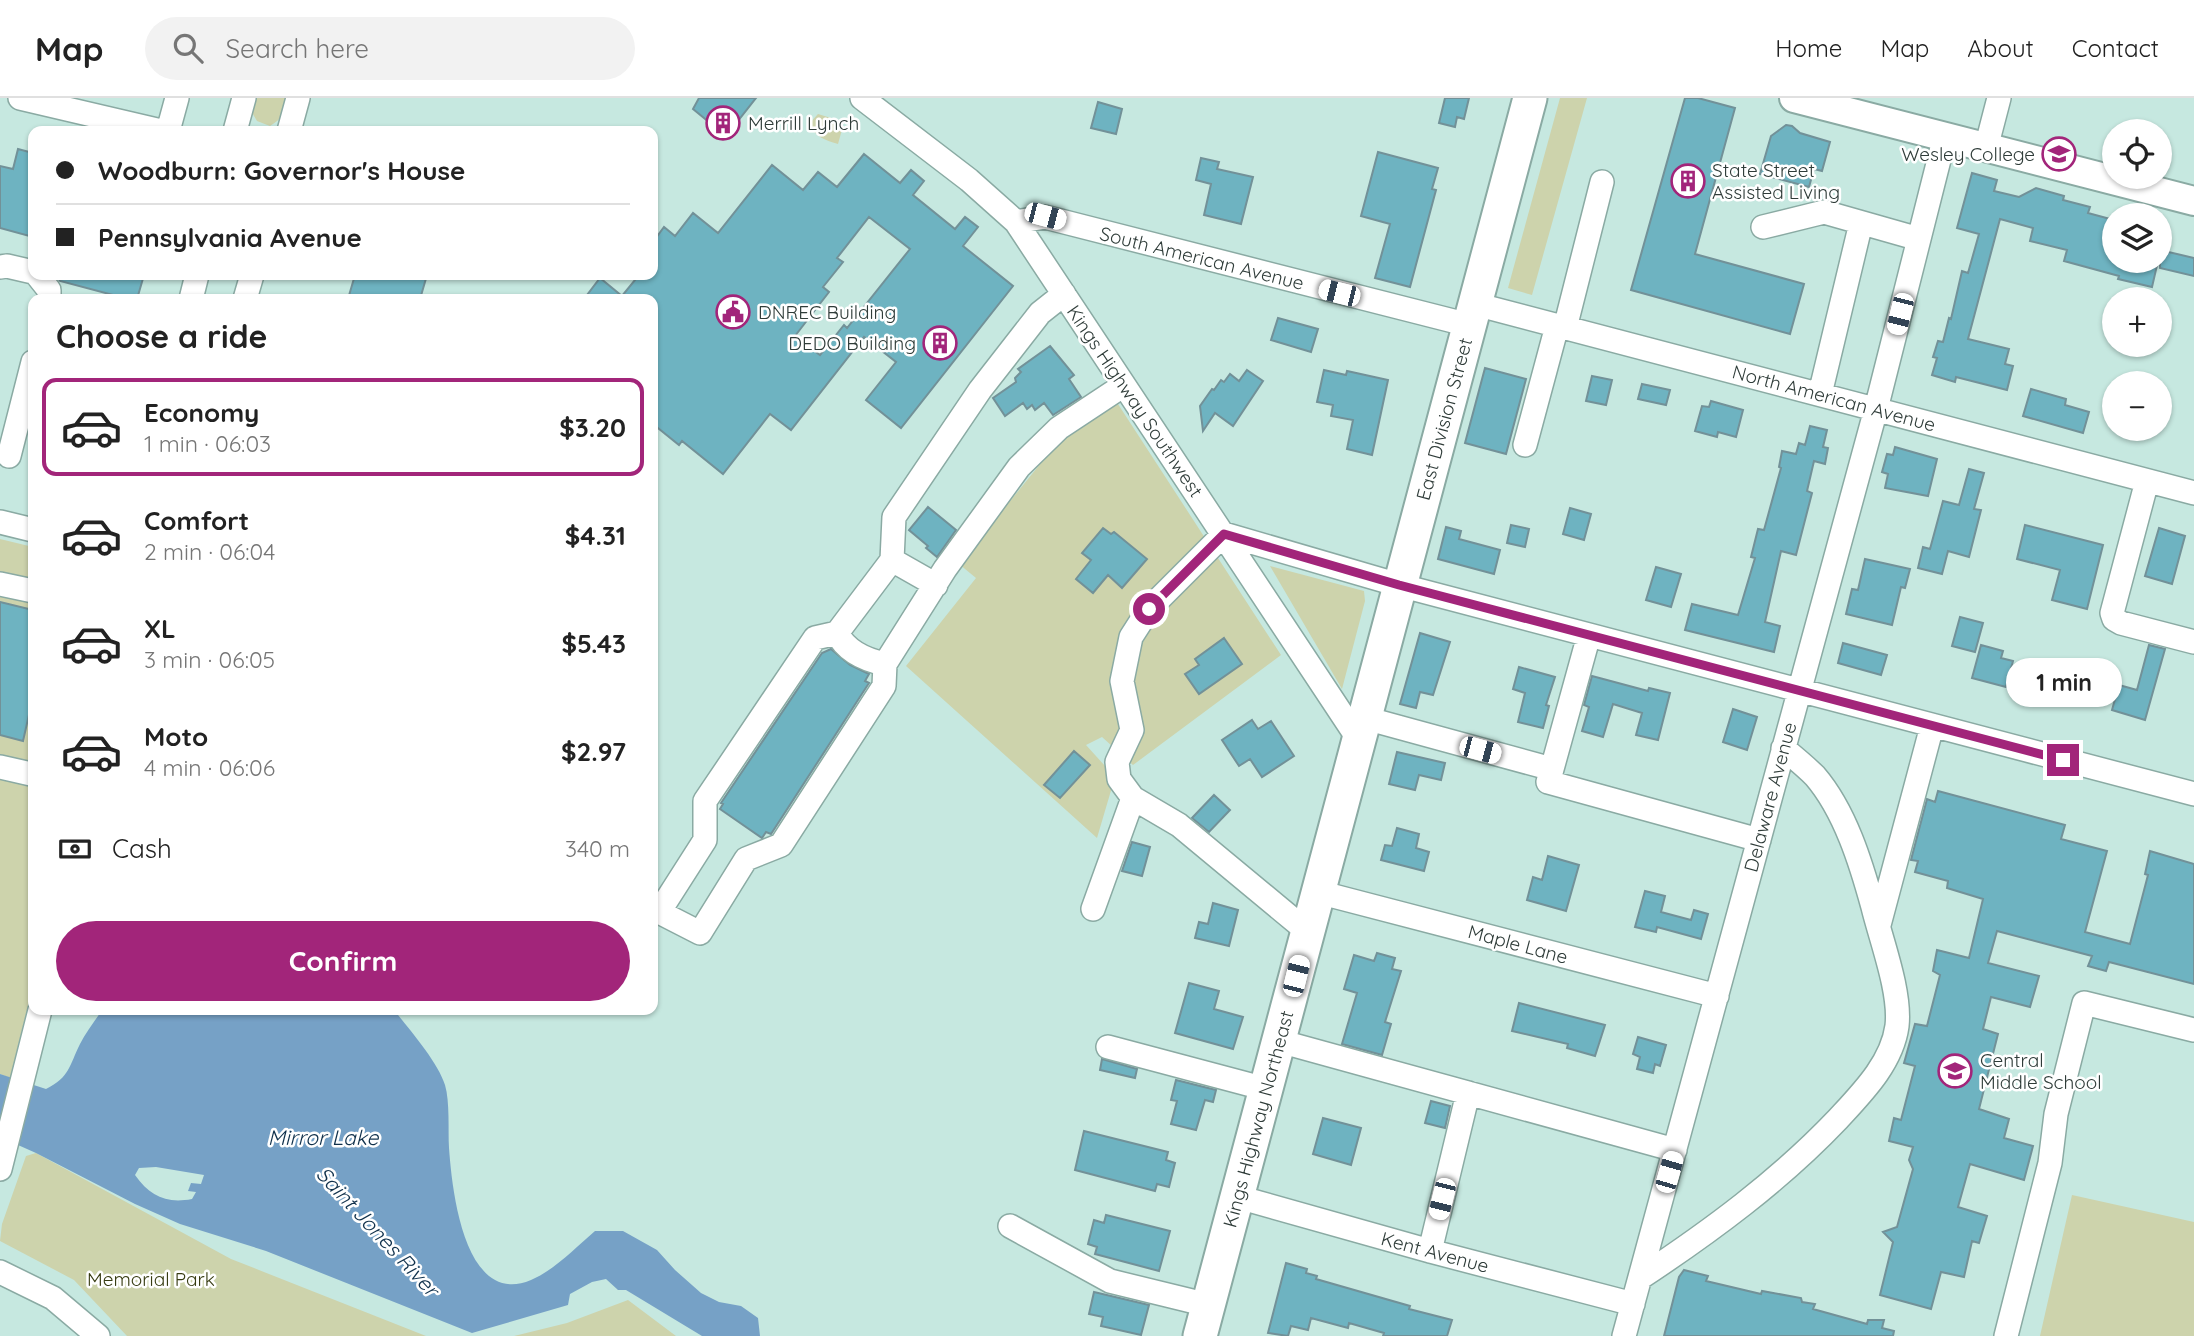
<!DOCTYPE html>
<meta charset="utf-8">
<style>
body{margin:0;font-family:Quicksand,sans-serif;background:#f2f2f2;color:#222;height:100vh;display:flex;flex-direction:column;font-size:26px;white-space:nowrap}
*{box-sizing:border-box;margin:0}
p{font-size:23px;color:#767676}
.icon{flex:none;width:38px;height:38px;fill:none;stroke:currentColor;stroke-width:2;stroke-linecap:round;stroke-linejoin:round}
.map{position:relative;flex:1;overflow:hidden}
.details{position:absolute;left:28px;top:196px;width:630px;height:721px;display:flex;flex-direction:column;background:#fff;border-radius:14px;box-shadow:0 2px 5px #0004}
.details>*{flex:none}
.guide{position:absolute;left:28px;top:28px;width:630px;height:154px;border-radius:14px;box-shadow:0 2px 5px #0004;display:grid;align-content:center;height:154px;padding:0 28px;background:#fff}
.buttons{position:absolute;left:2102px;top:21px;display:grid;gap:14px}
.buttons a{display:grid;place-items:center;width:70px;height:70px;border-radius:50%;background:#fff;box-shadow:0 2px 5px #0004;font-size:35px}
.end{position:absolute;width:32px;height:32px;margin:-16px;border:9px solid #a2257a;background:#fff;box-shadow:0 0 0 4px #fff}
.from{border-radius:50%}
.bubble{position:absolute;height:49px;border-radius:24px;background:#fff;box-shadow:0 2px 5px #0004;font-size:23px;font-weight:700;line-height:49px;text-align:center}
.car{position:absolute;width:21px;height:42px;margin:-21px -10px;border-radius:9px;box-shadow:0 0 5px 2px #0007;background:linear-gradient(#fff 24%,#345 0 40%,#fff 0 76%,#345 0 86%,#fff 0)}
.guide b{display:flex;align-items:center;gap:24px;height:66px;font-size:26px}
.guide b+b{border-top:2px solid #e0e0e0}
.guide i{width:18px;height:18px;background:#222}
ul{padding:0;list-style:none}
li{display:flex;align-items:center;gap:21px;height:98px;margin:0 14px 10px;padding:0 14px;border:4px solid transparent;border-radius:14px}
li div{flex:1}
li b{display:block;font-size:26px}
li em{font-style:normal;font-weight:700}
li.current{border-color:#a2257a}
li>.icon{width:63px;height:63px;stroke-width:1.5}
h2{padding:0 28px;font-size:32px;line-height:84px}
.pay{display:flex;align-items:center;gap:18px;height:77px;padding:0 28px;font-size:26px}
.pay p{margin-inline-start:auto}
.button{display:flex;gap:14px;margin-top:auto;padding:14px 28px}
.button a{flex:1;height:80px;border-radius:42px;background:#a2257a;color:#fff;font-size:28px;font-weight:700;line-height:80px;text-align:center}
header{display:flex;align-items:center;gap:42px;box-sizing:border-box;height:98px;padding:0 35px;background:#fff;border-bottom:2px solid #e0e0e0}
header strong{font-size:33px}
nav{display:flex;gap:38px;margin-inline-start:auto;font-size:24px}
.search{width:490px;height:63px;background:#f2f2f2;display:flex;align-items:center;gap:18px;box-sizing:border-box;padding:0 24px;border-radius:38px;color:#767676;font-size:26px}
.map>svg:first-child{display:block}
.green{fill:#cdd3ac}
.water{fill:#76a1c6;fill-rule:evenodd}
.building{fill:#6eb3c1;stroke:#729198;stroke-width:2;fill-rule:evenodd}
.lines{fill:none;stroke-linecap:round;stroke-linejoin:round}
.minor-casing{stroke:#8aaaa3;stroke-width:26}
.major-casing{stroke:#8aaaa3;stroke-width:32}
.highway-casing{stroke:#8aaaa3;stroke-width:37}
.minor{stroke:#fff;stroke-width:23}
.major{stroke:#fff;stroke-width:28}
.highway{stroke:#fff;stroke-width:33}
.route{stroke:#a2257a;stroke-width:9}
.labels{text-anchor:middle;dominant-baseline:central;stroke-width:5;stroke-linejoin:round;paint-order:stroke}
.poi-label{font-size:19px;fill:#2f3c39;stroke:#fff;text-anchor:start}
.street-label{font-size:19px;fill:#2f3c39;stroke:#fff}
.park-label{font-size:19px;fill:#373c12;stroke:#fff}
.water-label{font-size:21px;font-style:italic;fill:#0f304b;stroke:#fff}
</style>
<header>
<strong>Map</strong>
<div class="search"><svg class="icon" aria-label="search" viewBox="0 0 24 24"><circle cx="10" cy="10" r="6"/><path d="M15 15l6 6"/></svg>Search here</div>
<nav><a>Home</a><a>Map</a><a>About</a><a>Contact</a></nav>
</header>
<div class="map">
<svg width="2194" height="1238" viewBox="0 0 2194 1238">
<rect width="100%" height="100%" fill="#c6e8e0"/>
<path class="green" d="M254 0H289C285 14 282 21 270 28L257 23 251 13Z
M1560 0H1587L1532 197 1508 190Z
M818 16 831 20 843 28 838 46C824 42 816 39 809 26Z
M1116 303 1281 557 1133 667 1102 639 1086 647 1115 679 1097 740 906 568 976 480 959 466 1062 339Z
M0 441 33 449V888L10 980 0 976Z
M1270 468 1364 493 1365 503 1342 591Z
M36 1055 231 1161 426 1238H127L74 1182 0 1143 2 1126 26 1058Z
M2072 1097 2194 1124V1238H2040Z
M628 1202 676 1238H514L567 1225Z"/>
<path class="water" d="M102 912H394C409 931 438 964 445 987 450 1004 448 1032 449 1050 452 1091 464 1210 531 1182 556 1171 575 1150 595 1133H623L657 1152 675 1172 701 1195 719 1204 741 1208 758 1220 760 1238H702L626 1192H618L606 1181 592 1184 570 1196 568 1207 472 1235 266 1153 180 1126 135 1106 36 1055 0 1039V976L46 991C70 979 69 968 80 946 86 934 95 923 102 912ZM156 1069 204 1077 201 1086 191 1085 188 1093 196 1094 192 1101C166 1106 150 1098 135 1077L139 1070Z"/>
<path class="building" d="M699 0H756L726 38 693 11Z
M1445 0H1469L1464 21 1457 19 1455 29 1439 25Z
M1685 0H1698L1735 10 1695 156 1804 186 1790 236 1631 192Z
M1098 4 1122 11 1116 36 1091 30Z
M1786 27 1792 28 1800 35 1830 44 1822 73 1814 71 1809 89 1760 76 1771 38Z
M18 51 33 55V139L0 130V68L13 71Z
M1378 54 1438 70 1432 91 1436 92 1410 189 1375 180 1390 126 1361 118Z
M864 56 900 85 911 72 924 83 913 97 955 131 965 119 978 129 963 148 1013 188 901 330 866 302 896 264 864 239 791 332 770 316 723 376 682 343 679 347 653 326V201H584L600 180 622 198 639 177H653V144L664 129 675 138 693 115 718 135 772 67 803 92 818 74 837 89ZM869 119 910 151 847 230 844 227 820 257 795 238 829 194 823 189 843 164 837 160Z
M1201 60 1219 64 1217 71 1253 79 1241 126 1204 117 1211 86 1196 82Z
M1972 75 1997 82 1994 93 2019 99 2036 90 2064 98 2063 102 2090 109 2088 115 2114 122V163H2158L2152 189 2118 181 2119 178 2064 163 2067 152 2030 143 2033 130 2000 121 1968 241 2009 251 2005 266 2013 268 2007 292 1956 279 1955 284 1932 277 1937 260 1933 259 1938 243 1943 244 1949 220 1951 221 1962 173 1968 175 1979 136 1957 130Z
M2160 152 2194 160V178L2160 170Z
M56 177H144L137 201H128L60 183Z
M355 177H427L420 201H348Z
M1278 220 1318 231 1311 254 1271 242Z
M1050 248 1074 277 1069 281 1081 299 1053 317 1044 305 1035 312 1032 307 1027 311 1023 305 1005 318 993 300 1016 284 1015 280 1021 274 1018 271Z
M1485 270 1526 281 1506 356 1465 345Z
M1247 272 1263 283 1233 328 1215 315 1203 333 1200 308 1212 291 1214 292 1221 282 1224 284 1230 276 1239 283Z
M1324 272 1346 277 1347 273 1388 282 1372 357 1347 351 1353 322 1331 318 1333 307 1317 304Z
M1592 278 1612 282 1606 307 1586 303Z
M1642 286 1670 292 1666 307 1638 301Z
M2031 291 2066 301 2065 307 2089 314 2083 335 2023 318Z
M1711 303 1743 312 1736 339 1718 334 1717 339 1695 333 1702 308 1709 309Z
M1810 328 1827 332 1823 349 1828 350 1825 366 1814 363 1807 393 1812 395 1796 457 1781 453 1765 524 1780 528 1774 554 1685 532 1692 506 1738 517 1755 460 1751 459 1758 431 1764 432 1781 370 1779 369 1782 353 1796 356 1799 345 1805 347Z
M1895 349 1937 361 1928 398 1885 390 1888 376 1882 374 1887 356 1893 357Z
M1969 371 1984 375 1974 411 1981 412 1969 459 1948 453 1942 476 1918 470 1923 449 1930 451 1943 403 1959 407Z
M928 409 956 432 937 459 926 450 928 448 909 432Z
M1570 410 1591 416 1584 442 1563 436Z
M1511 427 1529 431 1525 449 1507 445Z
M2025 427 2103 447 2087 511 2052 502 2060 472 2017 461Z
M1446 429 1461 433 1459 441 1500 452 1494 476 1438 461Z
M1103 430 1111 436 1114 434 1147 461 1122 490 1108 477 1093 495 1076 481 1091 462 1082 455Z
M2159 430 2185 438 2172 486 2145 478Z
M1865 461 1910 471 1905 490 1901 489 1892 527 1846 516 1852 491 1858 492Z
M1656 469 1681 476 1671 509 1646 502Z
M0 504 33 512V599L23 643 0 637Z
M1960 519 1983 525 1975 554 1952 548Z
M1420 535 1450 544 1433 597 1420 594 1416 610 1400 606Z
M1224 540 1242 566 1199 596 1185 576 1199 567 1195 561Z
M1843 545 1887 557 1881 577 1838 565Z
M1981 547 2003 553 2001 560 2013 563 2006 589 1972 580Z
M2149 547 2165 551 2145 622 2112 612 2119 587 2137 592Z
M831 551 850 567 869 576 865 583 869 585 771 736 766 734 762 740 720 711 723 706 721 705 822 555Z
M1519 569 1555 579 1546 607 1549 608 1543 630 1518 624 1525 595 1513 591Z
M1592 578 1648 593 1649 590 1670 595 1658 642 1636 637 1642 615 1613 606 1603 639 1582 633 1589 609 1584 607Z
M1733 611 1757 619 1747 652 1723 644Z
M1252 622 1258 631 1271 623 1294 658 1262 679 1250 661 1239 668 1222 642Z
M1074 653 1090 667 1060 700 1044 687Z
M1397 654 1445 665 1441 682 1419 677 1415 692 1389 686Z
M1938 693 2065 727 2061 741 2107 753 2085 834 2130 846 2148 777 2145 776 2150 753 2194 766V886L2109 864 2106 873 2088 868 2092 858 1997 833 1988 865 2039 878 2030 909 1991 899 1983 931 1998 936 1979 1011 2009 1021 2004 1040 2033 1048 2024 1082 1970 1066 1958 1109 1987 1118 1979 1145 1972 1143 1964 1179 1941 1174 1931 1211 1880 1197 1893 1144 1883 1134 1897 1129 1913 1071 1909 1062 1913 1049 1889 1043 1894 1020 1901 1022 1915 968 1904 965 1915 926 1927 928 1940 877 1933 873 1937 852 1969 860 1983 801 1947 790 1948 783 1915 774 1918 763 1911 762 1927 701 1935 704Z
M1214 697 1230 712 1209 734 1192 720Z
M1397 730 1419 736 1416 750 1429 754 1424 773 1381 762 1385 747 1392 748Z
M1132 744 1150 749 1142 778 1122 773Z
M1548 758 1579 767 1566 813 1527 802 1533 779 1542 782Z
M1645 793 1665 798 1661 814 1691 822 1694 812 1708 816 1701 841 1657 829 1656 834 1635 829Z
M1213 805 1238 812 1229 848 1195 840 1199 824 1208 826Z
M1377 855 1395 860 1392 871 1401 873 1385 924 1391 926 1382 957 1342 946 1357 895 1344 891 1354 857 1374 863Z
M1189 885 1219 893 1214 911 1243 919 1233 951 1175 935Z
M1519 905 1605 927 1595 958 1567 950 1568 946 1512 933Z
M1638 939 1666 947 1660 968 1655 966 1653 975 1637 971 1640 959 1633 956Z
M1102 961 1137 971 1135 980 1100 972Z
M1176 982 1216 992 1213 1004 1205 1002 1196 1032 1171 1026 1177 1003 1171 1002Z
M1431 1003 1450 1008 1445 1030 1425 1025Z
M1323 1020 1361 1030 1351 1067 1313 1056Z
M1084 1033 1168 1054 1166 1062 1175 1065 1169 1089 1157 1086 1155 1093 1075 1072Z
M1106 1117 1170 1133 1159 1173 1095 1156 1097 1149 1088 1146 1094 1122 1104 1125Z
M1286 1165 1307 1171 1306 1175 1317 1178 1316 1181 1410 1208 1409 1211 1452 1222 1447 1238H1383L1384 1235 1349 1225 1348 1230 1311 1220 1308 1232 1291 1228 1288 1238 1268 1235Z
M1684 1172 1708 1178 1706 1183 1761 1196 1762 1193 1801 1200 1802 1204 1815 1206 1813 1211 1867 1226 1868 1222H1884L1882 1230 1894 1233 1893 1238H1664L1679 1179Z
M1094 1194 1149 1207 1141 1237 1101 1228 1103 1219 1089 1216Z"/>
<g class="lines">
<defs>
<path id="minor" d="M20 0 161 33
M862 0 969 82 1016 124 1359 642
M168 33 177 0
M235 33 244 0
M289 33 298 0
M1986 50 1999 0
M1016 124 1045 119 1469 227
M1763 129 1824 114 1919 141
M0 169 7 168 33 174
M37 177 49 192V201
M1064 196 1040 215 980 292 894 419 892 462 837 535 815 540 705 703V742L659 814 700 835 746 761 781 747 884 588 885 566 945 471 1019 369 1059 330 1124 287
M191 201 197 177
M245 201 252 177
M1475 206 2194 395
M1565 230 1602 84
M1820 296 1861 125
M1525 347 1557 228
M9 358 33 264
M2147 383 2112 515 2114 521 2121 525 2194 544
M0 424 33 432
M892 462 936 487
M0 486 33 493
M837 535C846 553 866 562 885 566
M1365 620 1552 671 1548 684 1759 742
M0 669 31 676
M1552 671 1589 537
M1318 794 1717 898
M1093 811 1133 700
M1879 827 1932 628
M1308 834 1179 727 1133 700 1119 681 1117 664 1132 632 1122 583 1131 539 1149 511 1224 436 1399 487 2194 696
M1279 943 1675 1052
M1108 949 1266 991
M0 1071 40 912
M1238 1099 1430 1153 1633 1206
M1010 1128 1110 1183 1208 1207
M1430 1153 1468 995
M0 1174 53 1200 98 1238
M1640 1180C1711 1133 1779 1083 1838 1021 1862 995 1892 965 1897 928 1901 894 1881 842 1873 809 1861 765 1845 713 1815 678 1805 668 1794 659 1783 650
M1624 1238 1876 311 1945 38
M2006 1238 2050 1065 2056 1016 2084 905 2194 932"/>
<path id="major" d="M1794 0 2194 103"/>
<path id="highway" d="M1200 1238 1530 0"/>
</defs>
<use href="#minor" class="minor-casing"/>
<use href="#major" class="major-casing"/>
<use href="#highway" class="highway-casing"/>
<use href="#minor" class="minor"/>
<use href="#major" class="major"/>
<use href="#highway" class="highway"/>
</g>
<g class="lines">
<path class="route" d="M1149 511 1224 436 1399 487 2063 662"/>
</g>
<defs>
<symbol id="building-ring" viewBox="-11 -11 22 22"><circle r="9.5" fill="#fff" stroke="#a2257a" stroke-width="1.5"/><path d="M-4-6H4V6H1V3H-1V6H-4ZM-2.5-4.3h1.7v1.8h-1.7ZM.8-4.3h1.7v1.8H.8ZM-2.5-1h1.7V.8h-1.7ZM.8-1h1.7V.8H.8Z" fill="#a2257a"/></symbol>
<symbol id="university-ring" viewBox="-11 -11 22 22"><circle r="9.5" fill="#fff" stroke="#a2257a" stroke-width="1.5"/><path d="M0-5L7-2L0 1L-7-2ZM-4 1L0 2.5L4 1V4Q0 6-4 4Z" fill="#a2257a"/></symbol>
<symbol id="civic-ring" viewBox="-11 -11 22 22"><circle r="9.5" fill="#fff" stroke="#a2257a" stroke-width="1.5"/><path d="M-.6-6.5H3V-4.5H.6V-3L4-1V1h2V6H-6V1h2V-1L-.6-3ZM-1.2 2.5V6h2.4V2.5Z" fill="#a2257a"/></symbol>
<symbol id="school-ring" viewBox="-11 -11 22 22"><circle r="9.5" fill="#fff" stroke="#a2257a" stroke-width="1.5"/><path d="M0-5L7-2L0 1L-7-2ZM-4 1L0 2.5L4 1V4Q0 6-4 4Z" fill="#a2257a"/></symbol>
</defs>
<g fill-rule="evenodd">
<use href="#building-ring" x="704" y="6" width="38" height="38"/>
<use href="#university-ring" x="2040" y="37" width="38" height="38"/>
<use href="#building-ring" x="1669" y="64" width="38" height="38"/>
<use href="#civic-ring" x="714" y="195" width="38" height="38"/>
<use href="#building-ring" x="921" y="226" width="38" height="38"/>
<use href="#school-ring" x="1936" y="954" width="38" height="38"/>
</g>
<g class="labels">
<g class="poi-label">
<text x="748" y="25">Merrill Lynch</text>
<text x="2035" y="56" text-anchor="end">Wesley College</text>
<text x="1712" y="72">State Street<tspan x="1712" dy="22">Assisted Living</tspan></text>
<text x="758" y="214">DNREC Building</text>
<text x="916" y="245" text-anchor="end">DEDO Building</text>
<text x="1980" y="962">Central<tspan x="1980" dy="22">Middle School</tspan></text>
</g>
<g class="street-label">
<text transform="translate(1202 160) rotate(14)">South American Avenue</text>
<text transform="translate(1834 300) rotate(15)">North American Avenue</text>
<text transform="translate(1135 303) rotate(56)">Kings Highway Southwest</text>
<text transform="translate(1444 321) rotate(-75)">East Division Street</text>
<text transform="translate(1770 699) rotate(-75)">Delaware Avenue</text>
<text transform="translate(1518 846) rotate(15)">Maple Lane</text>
<text transform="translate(1258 1021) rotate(-75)">Kings Highway Northeast</text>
<text transform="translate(1435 1154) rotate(15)">Kent Avenue</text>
</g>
<g class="park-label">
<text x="151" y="1181">Memorial Park</text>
</g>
<g class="water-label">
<text x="323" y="1039">Mirror Lake</text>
<text transform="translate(378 1133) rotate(47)">Saint Jones River</text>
</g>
</g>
</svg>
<div class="buttons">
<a><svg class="icon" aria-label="locate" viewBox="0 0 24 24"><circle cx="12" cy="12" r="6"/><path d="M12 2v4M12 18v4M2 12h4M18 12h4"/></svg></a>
<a><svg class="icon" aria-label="layers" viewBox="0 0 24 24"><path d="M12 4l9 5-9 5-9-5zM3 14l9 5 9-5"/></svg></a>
<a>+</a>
<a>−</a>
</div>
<i class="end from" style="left:1149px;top:511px"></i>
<i class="end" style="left:2063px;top:662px"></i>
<div class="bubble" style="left:2006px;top:560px;width:116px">1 min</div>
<i class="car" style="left:1045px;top:118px;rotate:105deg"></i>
<i class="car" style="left:1339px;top:195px;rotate:284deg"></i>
<i class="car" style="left:1900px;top:216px;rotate:194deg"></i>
<i class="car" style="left:1480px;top:652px;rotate:105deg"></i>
<i class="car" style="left:1296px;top:878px;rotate:14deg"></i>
<i class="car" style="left:1669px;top:1074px;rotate:16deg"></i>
<i class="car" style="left:1442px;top:1101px;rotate:194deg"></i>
<div class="guide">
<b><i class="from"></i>Woodburn: Governor's House</b>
<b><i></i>Pennsylvania Avenue</b>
</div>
<section class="details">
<h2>Choose a ride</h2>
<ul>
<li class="current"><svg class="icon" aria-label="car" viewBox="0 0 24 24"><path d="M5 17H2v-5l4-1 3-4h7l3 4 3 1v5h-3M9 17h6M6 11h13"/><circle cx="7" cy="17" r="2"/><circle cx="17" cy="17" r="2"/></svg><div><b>Economy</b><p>1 min · 06:03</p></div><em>$3.20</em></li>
<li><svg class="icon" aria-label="car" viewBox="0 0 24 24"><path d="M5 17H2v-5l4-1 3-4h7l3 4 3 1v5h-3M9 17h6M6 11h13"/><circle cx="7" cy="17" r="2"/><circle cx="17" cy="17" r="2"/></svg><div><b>Comfort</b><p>2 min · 06:04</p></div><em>$4.31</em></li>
<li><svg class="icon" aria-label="car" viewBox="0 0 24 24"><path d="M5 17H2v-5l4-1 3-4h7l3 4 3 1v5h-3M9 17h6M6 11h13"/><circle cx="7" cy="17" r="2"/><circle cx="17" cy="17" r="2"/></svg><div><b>XL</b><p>3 min · 06:05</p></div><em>$5.43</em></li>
<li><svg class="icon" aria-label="car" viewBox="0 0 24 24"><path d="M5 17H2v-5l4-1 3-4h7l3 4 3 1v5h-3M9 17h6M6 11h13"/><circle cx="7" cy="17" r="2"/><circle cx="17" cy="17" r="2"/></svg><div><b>Moto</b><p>4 min · 06:06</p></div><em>$2.97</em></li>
</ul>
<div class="pay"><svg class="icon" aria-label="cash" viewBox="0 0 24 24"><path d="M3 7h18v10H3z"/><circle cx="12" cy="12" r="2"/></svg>Cash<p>340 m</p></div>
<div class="button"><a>Confirm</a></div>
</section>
</div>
